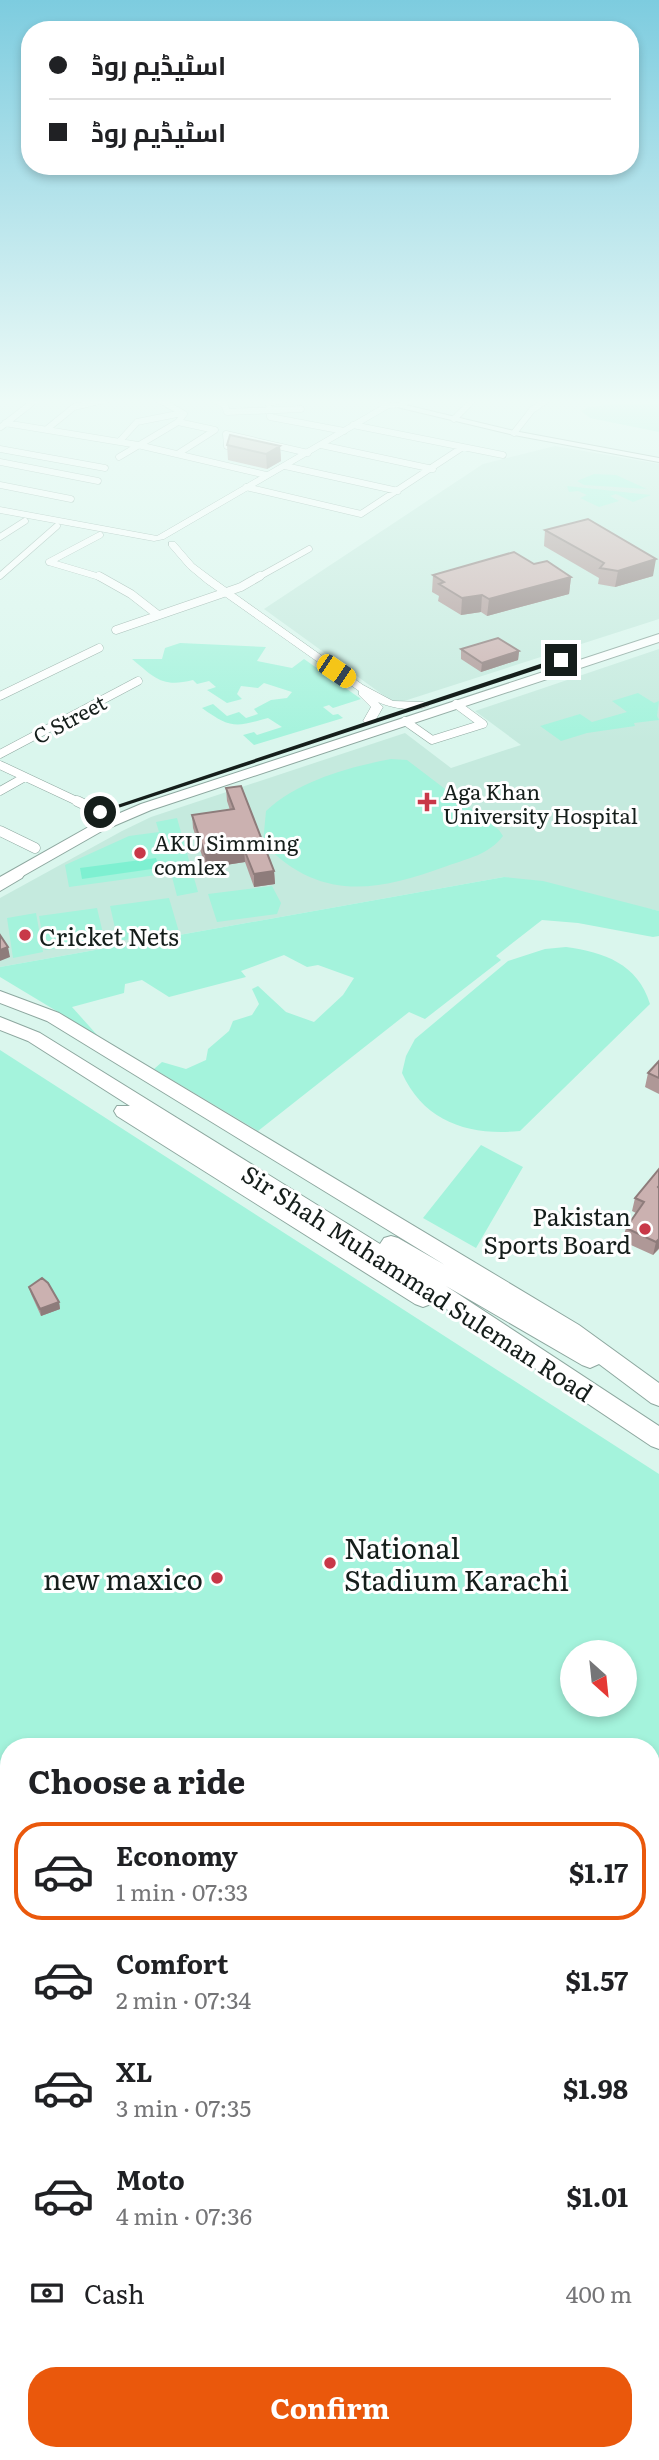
<!DOCTYPE html>
<meta charset="utf-8">
<style>
body{margin:0;font-family:Literata,Cairo,serif;background:#f2f2f2;color:#202124;height:100vh;display:flex;flex-direction:column;font-size:26px;white-space:nowrap}
*{box-sizing:border-box;margin:0}
p{font-size:23px;color:#757577}
.icon{flex:none;width:38px;height:38px;fill:none;stroke:currentColor;stroke-width:2;stroke-linecap:round;stroke-linejoin:round}
.map{position:relative;flex:1;overflow:hidden}
.drawer{position:absolute;left:0px;top:1738px;width:660px;height:723px;display:flex;flex-direction:column;background:#fff;border-radius:28px 28px 0 0;box-shadow:0 4px 10px #0003}
.drawer>*{flex:none}
.guide{position:absolute;left:21px;top:21px;width:618px;height:154px;border-radius:28px;box-shadow:0 4px 10px #0003;display:grid;align-content:center;height:154px;padding:0 28px;background:#fff}
.needle{width:46px;rotate:153deg}
.fabs{position:absolute;left:560px;top:1640px;display:grid;gap:14px}
.fabs a{display:grid;place-items:center;width:77px;height:77px;border-radius:50%;background:#fff;box-shadow:0 4px 10px #0003;font-size:35px}
.end{position:absolute;width:32px;height:32px;margin:-16px;border:9px solid #151e1b;background:#fff;box-shadow:0 0 0 4px #fff}
.from{border-radius:50%}
.car{position:absolute;width:21px;height:42px;margin:-21px -10px;border-radius:9px;box-shadow:0 0 5px 2px #0007;background:linear-gradient(#f5c518 24%,#345 0 40%,#f5c518 0 76%,#345 0 86%,#f5c518 0)}
.guide b{display:flex;align-items:center;gap:24px;height:66px;font-size:26px}
.guide b+b{border-top:2px solid #e0e0e0}
.guide i{width:18px;height:18px;background:#202124}
ul{padding:0;list-style:none}
li{display:flex;align-items:center;gap:21px;height:98px;margin:0 14px 10px;padding:0 14px;border:4px solid transparent;border-radius:28px}
li div{flex:1}
li b{display:block;font-size:26px}
li em{font-style:normal;font-weight:700}
li.active{border-color:#ea580c}
li>.icon{width:63px;height:63px;stroke-width:1.5}
h2{padding:0 28px;font-size:32px;line-height:84px}
.pay{display:flex;align-items:center;gap:18px;height:77px;padding:0 28px;font-size:26px}
.pay p{margin-inline-start:auto}
.cta{display:flex;gap:14px;margin-top:auto;padding:14px 28px}
.cta a{flex:1;height:80px;border-radius:28px;background:#ea580c;color:#fff;font-size:28px;font-weight:700;line-height:80px;text-align:center}
.map>svg:first-child{display:block}
.built{fill:#c5eade}
.green{fill:#a4f3dc;fill-rule:evenodd}
.water{fill:#7ef0d1}
.lines{fill:none;stroke-linecap:round;stroke-linejoin:round}
.minor-far3-casing{stroke:#8da79f;stroke-width:7}
.minor-far2-casing{stroke:#8da79f;stroke-width:9}
.minor-far1-casing{stroke:#8da79f;stroke-width:11}
.minor-casing{stroke:#8da79f;stroke-width:22}
.tertiary-casing{stroke:#8da79f;stroke-width:2}
.secondary-casing{stroke:#8da79f;stroke-width:1}
.primary-casing{stroke:#8da79f;stroke-width:2}
.trunk-casing{stroke:#8da79f;stroke-width:2}
.minor-far3{stroke:#fff;stroke-width:6}
.minor-far2{stroke:#fff;stroke-width:8}
.minor-far1{stroke:#fff;stroke-width:10}
.minor{stroke:#fff;stroke-width:20}
.tertiary{fill:#fff;fill-rule:evenodd}
.secondary{fill:#fff;fill-rule:evenodd}
.primary{fill:#fff;fill-rule:evenodd}
.trunk{fill:#fff;fill-rule:evenodd}
.wall{fill:#af9897}
.shaded-wall{fill:#8e7c7b}
.building{fill:#cbb1b0;stroke:#8e7c7b;stroke-width:2}
.route{fill:#151e1b}
.poi-dot{fill:#c83848;stroke:#fff;stroke-width:2.5}
.labels{text-anchor:middle;dominant-baseline:central;stroke-width:6;stroke-linejoin:round;paint-order:stroke}
.far-street-label{font-size:21px;fill:#151e1b;stroke:#fff}
.far-poi-label{font-size:21px;fill:#151e1b;stroke:#fff;text-anchor:start}
.poi-label{font-size:24px;fill:#151e1b;stroke:#fff;text-anchor:start}
.street-label{font-size:24px;fill:#151e1b;stroke:#fff}
.near-poi-label{font-size:28px;fill:#151e1b;stroke:#fff;text-anchor:start}
</style>
<div class="map">
<svg width="659" height="2460" viewBox="0 0 659 2460">
<rect width="100%" height="100%" fill="#daf6ed"/>
<path class="built" d="M555 446 659 464V619L401 702 390 700 264 609 483 464Z
M659 649V911L504 877 0 967V898L122 831 151 817 405 733 451 768 521 745 475 711Z"/>
<path class="green" d="M617 404H659V432L590 418 581 411 589 407Z
M594 474 616 475 647 489 584 485 577 481Z
M567 486 651 495 633 502 616 494 610 496 619 501 599 507 580 498 587 495 578 491 569 492Z
M180 643 266 647 257 661 292 668 304 659 361 699 333 708 329 705 323 707 333 715 338 714 343 718 254 745 243 735 254 732 257 735 282 727 268 718C236 727 231 729 202 708L213 704 227 716 239 712 246 718 258 714 254 709 271 700 287 698 292 692 264 683 258 688 241 686 237 694 242 699 227 703 207 690 216 687 209 681 197 684 193 680C162 688 155 678 132 659H162L165 648Z
M638 693 654 703 659 701 657 716 659 720 634 723 635 726 587 733 561 741 540 726 580 714 592 722 627 712 612 701Z
M391 759 407 760 499 830 503 836C488 855 469 858 447 866 376 892 320 902 263 843L266 811C298 781 349 767 391 759Z
M177 818 198 892 177 896 171 873 69 887 65 865 129 836 159 832 156 822Z
M504 877 543 881 659 911V936L653 937 578 923 542 920 496 956 501 960 425 1019 409 1012 258 1131 154 1069 162 1062 186 1069 206 1060 208 1049 229 1031 233 1021 252 1015 259 1004 252 989 258 986 286 1012 314 1022 343 995 354 978 318 965 307 967 284 955 241 971 246 977 169 997 142 980 125 984 124 993 72 1007 98 1036 0 977V967Z
M272 886 281 903 277 914 217 922 208 894Z
M169 898 179 932 118 941 110 906Z
M97 908 105 942 45 950 39 916Z
M36 913 43 952 13 958 7 918Z
M566 947C604 952 638 964 650 1004L520 1131C469 1136 424 1122 402 1073L406 1056 415 1039 508 961 545 949Z
M0 1050 659 1474V2023L651 2028V1746H9V1904L0 1895ZM572 1652H625V1704H572Z
M481 1145 523 1167 476 1248 423 1218Z
M0 1970 9 1980V2432L0 2437Z"/>
<path class="water" d="M156 858 159 868 82 879 80 868Z"/>
<g class="lines">
<defs>
<path id="minor-far3" d="M215 399 225 406 227 412 301 409
M285 399 269 403 270 417 344 431
M454 419 474 399
M178 422 215 430 179 453
M5 423 138 445 266 475
M353 425 503 455
M1 427 37 399
M47 429 74 407 108 399
M514 433 532 410 548 399
M119 442 137 422 182 413
M321 445 433 469
M227 446 226 434 308 453
M0 449 105 468
M119 457 178 422 184 414 158 399
M0 462 98 481
M285 466 398 491
M0 485 71 499
M246 487 361 514 463 447
M0 537 25 521
M49 562 103 578
M49 562 100 535
M0 576 57 526
M257 578 309 549"/>
<path id="minor-far2" d="M99 576 131 594 158 615
M116 630 241 587 260 576
M0 696 99 648
M405 721 432 740 483 724 456 704
M0 754 138 681
M0 765 81 803
M0 791 25 777"/>
<path id="minor-far1" d="M77 801 100 812
M0 831 35 848"/>
<path id="minor" d="M236 2452 239 2460
M528 2452 541 2460"/>
<path id="tertiary" d="M397 403 514 431 659 458V462L514 435 397 407Z
M0 1909 9 1913V1941L0 1937Z
M659 2059V2085L651 2088V2062Z
M33 2452H71L68 2460H30Z"/>
<path id="secondary" d="M377 399 393 404 403 401 402 399H410L412 402 404 407 389 408 164 539 154 541 0 513V507L157 536 381 406Z
M169 542H175L194 564 214 579 363 685 393 701 423 702 429 705C417 713 391 708 378 702L383 707 375 721 365 723 363 721 371 707 359 695V691L206 583 188 568 169 546Z"/>
<path id="primary" d="M659 634V642L151 810 102 831 0 889V877L92 825 141 804Z"/>
<path id="trunk" d="M16 870 22 872 24 875 22 878 0 891V879Z
M0 991 59 1013 579 1325 659 1383V1406L651 1403 599 1364 590 1368 582 1365 446 1286 659 1426V1449L651 1446 433 1300 431 1304 423 1307 415 1304 117 1116 114 1111 117 1106H130L28 1041 0 1030V1017L40 1033 380 1244 384 1238 391 1236 398 1238 445 1265 47 1021 0 1003Z"/>
</defs>
<use href="#minor-far3" class="minor-far3-casing"/>
<use href="#minor-far2" class="minor-far2-casing"/>
<use href="#minor-far1" class="minor-far1-casing"/>
<use href="#minor" class="minor-casing"/>
<use href="#tertiary" class="tertiary-casing"/>
<use href="#secondary" class="secondary-casing"/>
<use href="#primary" class="primary-casing"/>
<use href="#trunk" class="trunk-casing"/>
<use href="#minor-far3" class="minor-far3"/>
<use href="#minor-far2" class="minor-far2"/>
<use href="#minor-far1" class="minor-far1"/>
<use href="#minor" class="minor"/>
<use href="#tertiary" class="tertiary"/>
<use href="#secondary" class="secondary"/>
<use href="#primary" class="primary"/>
<use href="#trunk" class="trunk"/>
</g>
<path class="wall" d="M227 445 280 446 281 461 267 469 228 460Z
M545 530 653 576 615 587 598 584 599 578 544 546Z
M534 564 571 577 569 594 487 616 481 612 461 615 438 601 439 596 432 592 433 575Z
M461 649 519 651 518 660 481 672 461 659Z
M226 788 274 871 275 884 254 887 245 862 206 868 193 828 192 815 230 810 227 801Z
M659 1061V1094L645 1087 648 1073Z
M659 1169V1249L653 1255 622 1241 626 1228 636 1213 632 1211 635 1198Z
M29 1287 59 1302 60 1309 41 1316 31 1294Z"/>
<path class="shaded-wall" d="M280 446 281 461 267 469 266 454Z
M656 559 653 576 615 587 618 571Z
M571 577 569 594 487 616 489 599Z
M482 595 481 612 461 615 462 598Z
M519 651 518 660 481 672 482 663Z
M244 849 245 862 206 868 205 854Z
M274 871 275 884 254 887V874Z
M8 947 10 957 0 961V950Z
M659 1239V1248L653 1255 656 1242Z
M59 1302 60 1309 41 1316 40 1309Z"/>
<path class="building" d="M230 435 280 446 266 454 227 445Z
M588 519 656 559 618 571 600 568 604 563 545 530Z
M514 552 534 564 547 561 571 577 489 599 482 595 462 598 439 584 444 582 433 575Z
M498 638 519 651 482 663 461 649Z
M241 786 274 871 254 874 244 849 205 854 192 815 234 809 226 788Z
M0 935 8 947 0 950Z
M659 1061V1078L648 1073Z
M659 1169V1186L658 1187 659 1188V1239L656 1242 626 1228 644 1202 635 1198Z
M42 1278 48 1283 59 1302 40 1309 29 1287Z"/>
<linearGradient id="sky" x2="0" y2="1"><stop stop-color="#7dccdf"/><stop offset="0.54" stop-color="#eefbf7"/><stop offset="1" stop-color="#eefbf7" stop-opacity="0"/></linearGradient>
<rect width="659" height="743" fill="url(#sky)"/>
<path class="route" d="M561 657 563 661 103 813 96 812Z"/>
<g class="poi-dot">
<path d="M423.5 791.5h7v7h7v7h-7v7h-7v-7h-7v-7h7z"/>
<circle cx="140" cy="853" r="7"/>
<circle cx="25" cy="935" r="7"/>
<circle cx="645" cy="1229" r="7"/>
<circle cx="330" cy="1563" r="7"/>
<circle cx="217" cy="1578" r="7"/>
</g>
<g class="labels">
<g class="far-street-label">
<text transform="translate(69 718) rotate(-28)">C Street</text>
</g>
<g class="far-poi-label">
<text x="443" y="790">Aga Khan<tspan x="443" dy="24">University Hospital</tspan></text>
<text x="154" y="841">AKU Simming<tspan x="154" dy="24">comlex</tspan></text>
</g>
<g class="poi-label">
<text x="39" y="935">Cricket Nets</text>
<text x="631" y="1215" text-anchor="end">Pakistan<tspan x="631" dy="28">Sports Board</tspan></text>
</g>
<g class="street-label">
<text transform="translate(418 1282) rotate(33)">Sir Shah Muhammad Suleman Road</text>
</g>
<g class="near-poi-label">
<text x="344" y="1547">National<tspan x="344" dy="32">Stadium Karachi</tspan></text>
<text x="203" y="1578" text-anchor="end">new maxico</text>
</g>
</g>
</svg>
<div class="fabs">
<a><svg class="needle" viewBox="-14 -14 28 28"><path d="M0-13l5 13h-10z" fill="#e53935"/><path d="M0 13l5-13h-10z" fill="#757577"/></svg></a>
</div>
<i class="end from" style="left:100px;top:812px"></i>
<i class="end" style="left:561px;top:660px"></i>
<i class="car" style="left:336px;top:671px;rotate:124deg"></i>
<div class="guide">
<b><i class="from"></i>اسٹیڈیم روڈ</b>
<b><i></i>اسٹیڈیم روڈ</b>
</div>
<section class="drawer">
<h2>Choose a ride</h2>
<ul>
<li class="active"><svg class="icon" aria-label="car" viewBox="0 0 24 24"><path d="M5 17H2v-5l4-1 3-4h7l3 4 3 1v5h-3M9 17h6M6 11h13"/><circle cx="7" cy="17" r="2"/><circle cx="17" cy="17" r="2"/></svg><div><b>Economy</b><p>1 min · 07:33</p></div><em>$1.17</em></li>
<li><svg class="icon" aria-label="car" viewBox="0 0 24 24"><path d="M5 17H2v-5l4-1 3-4h7l3 4 3 1v5h-3M9 17h6M6 11h13"/><circle cx="7" cy="17" r="2"/><circle cx="17" cy="17" r="2"/></svg><div><b>Comfort</b><p>2 min · 07:34</p></div><em>$1.57</em></li>
<li><svg class="icon" aria-label="car" viewBox="0 0 24 24"><path d="M5 17H2v-5l4-1 3-4h7l3 4 3 1v5h-3M9 17h6M6 11h13"/><circle cx="7" cy="17" r="2"/><circle cx="17" cy="17" r="2"/></svg><div><b>XL</b><p>3 min · 07:35</p></div><em>$1.98</em></li>
<li><svg class="icon" aria-label="car" viewBox="0 0 24 24"><path d="M5 17H2v-5l4-1 3-4h7l3 4 3 1v5h-3M9 17h6M6 11h13"/><circle cx="7" cy="17" r="2"/><circle cx="17" cy="17" r="2"/></svg><div><b>Moto</b><p>4 min · 07:36</p></div><em>$1.01</em></li>
</ul>
<div class="pay"><svg class="icon" aria-label="cash" viewBox="0 0 24 24"><path d="M3 7h18v10H3z"/><circle cx="12" cy="12" r="2"/></svg>Cash<p>400 m</p></div>
<div class="cta"><a>Confirm</a></div>
</section>
</div>
